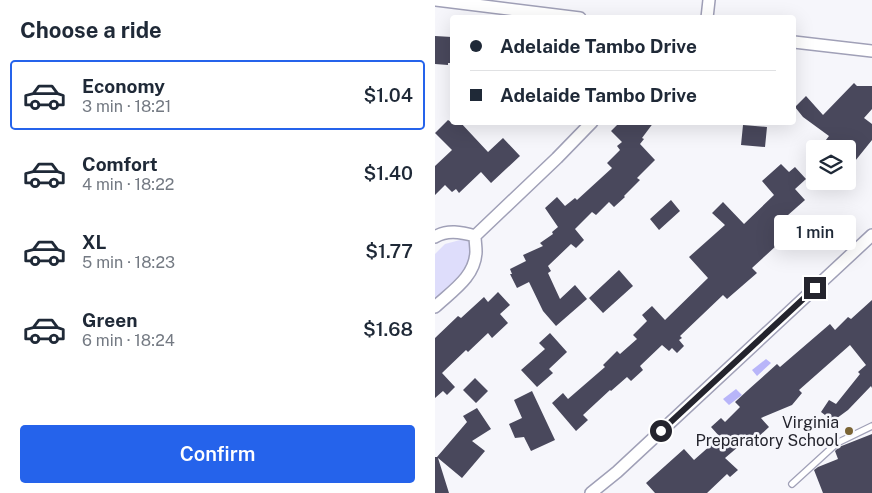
<!DOCTYPE html>
<meta charset="utf-8">
<style>
body{margin:0;font-family:"Public Sans",sans-serif;background:#f6f6f7;color:#1f2937;height:100vh;display:flex;flex-direction:column;font-size:19px;white-space:nowrap}
*{box-sizing:border-box;margin:0}
p{font-size:16px;color:#747a83}
.icon{flex:none;width:28px;height:28px;fill:none;stroke:currentColor;stroke-width:2;stroke-linecap:round;stroke-linejoin:round}
.map{position:relative;flex:1;overflow:hidden}
.side{display:flex;flex-direction:column;background:#fff;width:435px}
.side>*{flex:none}
.banner{position:absolute;left:15px;top:15px;width:346px;height:110px;border-radius:5px;box-shadow:0 5px 20px #0002;display:grid;align-content:center;height:110px;padding:0 20px;background:#fff}
.controls{position:absolute;left:371px;top:140px;display:grid;gap:10px}
.controls a{display:grid;place-items:center;width:50px;height:50px;border-radius:5px;background:#fff;box-shadow:0 5px 20px #0002;font-size:25px}
.end{position:absolute;width:22px;height:22px;margin:-11px;border:6px solid #24242d;background:#fff;box-shadow:0 0 0 2px #fff}
.from{border-radius:50%}
.bubble{position:absolute;height:35px;border-radius:5px;background:#fff;box-shadow:0 5px 20px #0002;font-size:16px;font-weight:600;line-height:35px;text-align:center}
.banner b{display:flex;align-items:center;gap:18px;height:48px;font-size:19px}
.banner b+b{border-top:1px solid #e0e1e3}
.banner i{width:12px;height:12px;background:#1f2937}
ul{padding:0;list-style:none}
li{display:flex;align-items:center;gap:15px;height:70px;margin:0 10px 8px;padding:0 10px;border:2px solid transparent;border-radius:5px}
li div{flex:1}
li b{display:block;font-size:19px}
li em{font-style:normal;font-weight:600}
li.on{border-color:#2563eb}
li>.icon{width:45px;height:45px;stroke-width:1.5}
h2{padding:0 20px;font-size:22px;line-height:60px}
.button{display:flex;gap:10px;margin-top:auto;padding:10px 20px}
.button a{flex:1;height:58px;border-radius:5px;background:#2563eb;color:#fff;font-size:20px;font-weight:600;line-height:58px;text-align:center}
main{display:flex;flex:1;min-height:0}
.map>svg:first-child{display:block}
.green{fill:#deddfb}
.water{fill:#b8b5f9}
.building{fill:#49485c}
.lines{fill:none;stroke-linecap:round;stroke-linejoin:round}
.service-casing{stroke:#a0a0b7;stroke-width:8}
.minor-casing{stroke:#a0a0b7;stroke-width:14}
.service{stroke:#fff;stroke-width:5.5}
.minor{stroke:#fff;stroke-width:11}
.route{stroke:#24242d;stroke-width:6}
.poi-dot{fill:#7a6434;stroke:#f6f6fb;stroke-width:2}
.labels{text-anchor:middle;dominant-baseline:central;stroke-width:5;stroke-linejoin:round;paint-order:stroke}
.poi-label{font-size:16px;fill:#24242d;stroke:#f6f6fb;text-anchor:end}
</style>
<main>
<section class="side">
<h2>Choose a ride</h2>
<ul>
<li class="on"><svg class="icon" aria-label="car" viewBox="0 0 24 24"><path d="M5 17H2v-5l4-1 3-4h7l3 4 3 1v5h-3M9 17h6M6 11h13"/><circle cx="7" cy="17" r="2"/><circle cx="17" cy="17" r="2"/></svg><div><b>Economy</b><p>3 min · 18:21</p></div><em>$1.04</em></li>
<li><svg class="icon" aria-label="car" viewBox="0 0 24 24"><path d="M5 17H2v-5l4-1 3-4h7l3 4 3 1v5h-3M9 17h6M6 11h13"/><circle cx="7" cy="17" r="2"/><circle cx="17" cy="17" r="2"/></svg><div><b>Comfort</b><p>4 min · 18:22</p></div><em>$1.40</em></li>
<li><svg class="icon" aria-label="car" viewBox="0 0 24 24"><path d="M5 17H2v-5l4-1 3-4h7l3 4 3 1v5h-3M9 17h6M6 11h13"/><circle cx="7" cy="17" r="2"/><circle cx="17" cy="17" r="2"/></svg><div><b>XL</b><p>5 min · 18:23</p></div><em>$1.77</em></li>
<li><svg class="icon" aria-label="car" viewBox="0 0 24 24"><path d="M5 17H2v-5l4-1 3-4h7l3 4 3 1v5h-3M9 17h6M6 11h13"/><circle cx="7" cy="17" r="2"/><circle cx="17" cy="17" r="2"/></svg><div><b>Green</b><p>6 min · 18:24</p></div><em>$1.68</em></li>
</ul>
<div class="button"><a>Confirm</a></div>
</section>
<div class="map">
<svg width="437" height="493" viewBox="0 0 437 493">
<rect width="100%" height="100%" fill="#f6f6fb"/>
<path class="green" d="M29 239 42 246 44 254 42 273 0 314V254L10 244Z"/>
<path class="water" d="M331 359 336 363 322 376 317 370Z
M301 389 307 395 294 405 288 399Z"/>
<path class="building" d="M0 36 17 37 15 63H13V65L0 64Z
M419 83 422 86H437V109L429 118 437 124V140L412 171V149H384L394 136 368 117 360 107 371 96 388 115Z
M13 120 16 122H25L53 152 68 138 85 156 56 183 46 172 24 193 21 189 17 192 10 185 0 195V166L17 150 0 133Z
M185 122H219L207 138 209 139 205 144 220 160 202 178 205 180 189 196 190 197 179 207 174 202 161 215 157 212 140 229 149 240 141 248 136 244 113 266 116 271 113 273 125 299 140 285 152 299 121 326 108 311 94 282 82 288 75 274H77L75 269 91 261 88 255 108 246 105 243 118 234 117 232 123 227 110 208 122 197 130 206 140 198 142 200 177 168 172 163 185 150 182 146 187 142 176 131Z
M308 125 332 127 330 147 306 145Z
M346 164 354 172 360 167 371 179 360 189 370 200 344 223 354 234 317 268 322 273 292 299 288 295 245 336 247 338 244 340 249 346 242 353 237 348 234 351 227 345 205 366 208 370 196 381 192 377 176 391 175 390 148 415 153 420 141 431 117 403 128 393 133 399 170 367 168 365 182 351 185 354 202 339 198 335 212 321 207 315 217 306 230 320 273 278 254 257 290 225 277 213 288 202 309 224 339 195 327 181Z
M236 200 245 211 224 230 215 219Z
M184 270 198 286 168 313 154 298Z
M63 292 75 305 65 314 73 323 57 338 53 333 33 352 31 350 7 373 20 387 12 395 8 391 0 398V338L23 316 26 318 49 297 53 302Z
M437 300V388L436 386 413 410 398 421 386 412 394 400 401 404 425 374 423 372 431 365 415 345 364 390 367 393 357 405 326 418 334 427 321 439 317 435 290 458 303 470 295 477 292 474 272 493H220L211 483 249 449 259 460 285 437 276 427 286 418 290 422 305 407 300 402 313 390 342 364 345 367 395 324 400 330 413 317 416 319Z
M115 333 132 352 114 369 118 373 102 387 86 370 110 349 104 343Z
M40 378 53 391 41 403 28 390Z
M97 391 120 440 96 451 89 437 80 438 74 424 87 418 79 400Z
M42 408 56 429 37 441 50 451 27 478 3 458 14 493H0V457H2L32 422 28 416Z
M437 434V493H388L379 470 383 467 403 459 400 451 404 447Z"/>
<g class="lines">
<defs>
<path id="service" d="M357 484 402 443 437 426"/>
<path id="minor" d="M1 0 145 18
M272 18 274 0
M359 42 437 51
M40 236 122 158 157 122
M0 237C12 229 27 232 40 236
M0 307C17 291 40 277 41 252 41 246 40 241 40 236
M156 493 182 472 437 235"/>
</defs>
<use href="#service" class="service-casing"/>
<use href="#minor" class="minor-casing"/>
<use href="#service" class="service"/>
<use href="#minor" class="minor"/>
</g>
<g class="lines">
<path class="route" d="M226 431 380 288"/>
</g>
<circle class="poi-dot" cx="414" cy="431" r="5"/>
<g class="labels">
<g class="poi-label">
<text x="404" y="422">Virginia<tspan x="404" dy="18">Preparatory School</tspan></text>
</g>
</g>
</svg>
<div class="controls">
<a><svg class="icon" aria-label="layers" viewBox="0 0 24 24"><path d="M12 4l9 5-9 5-9-5zM3 14l9 5 9-5"/></svg></a>
</div>
<i class="end from" style="left:226px;top:431px"></i>
<i class="end" style="left:380px;top:288px"></i>
<div class="bubble" style="left:339px;top:215px;width:82px">1 min</div>
<div class="banner">
<b><i class="from"></i>Adelaide Tambo Drive</b>
<b><i></i>Adelaide Tambo Drive</b>
</div>
</div>
</main>
